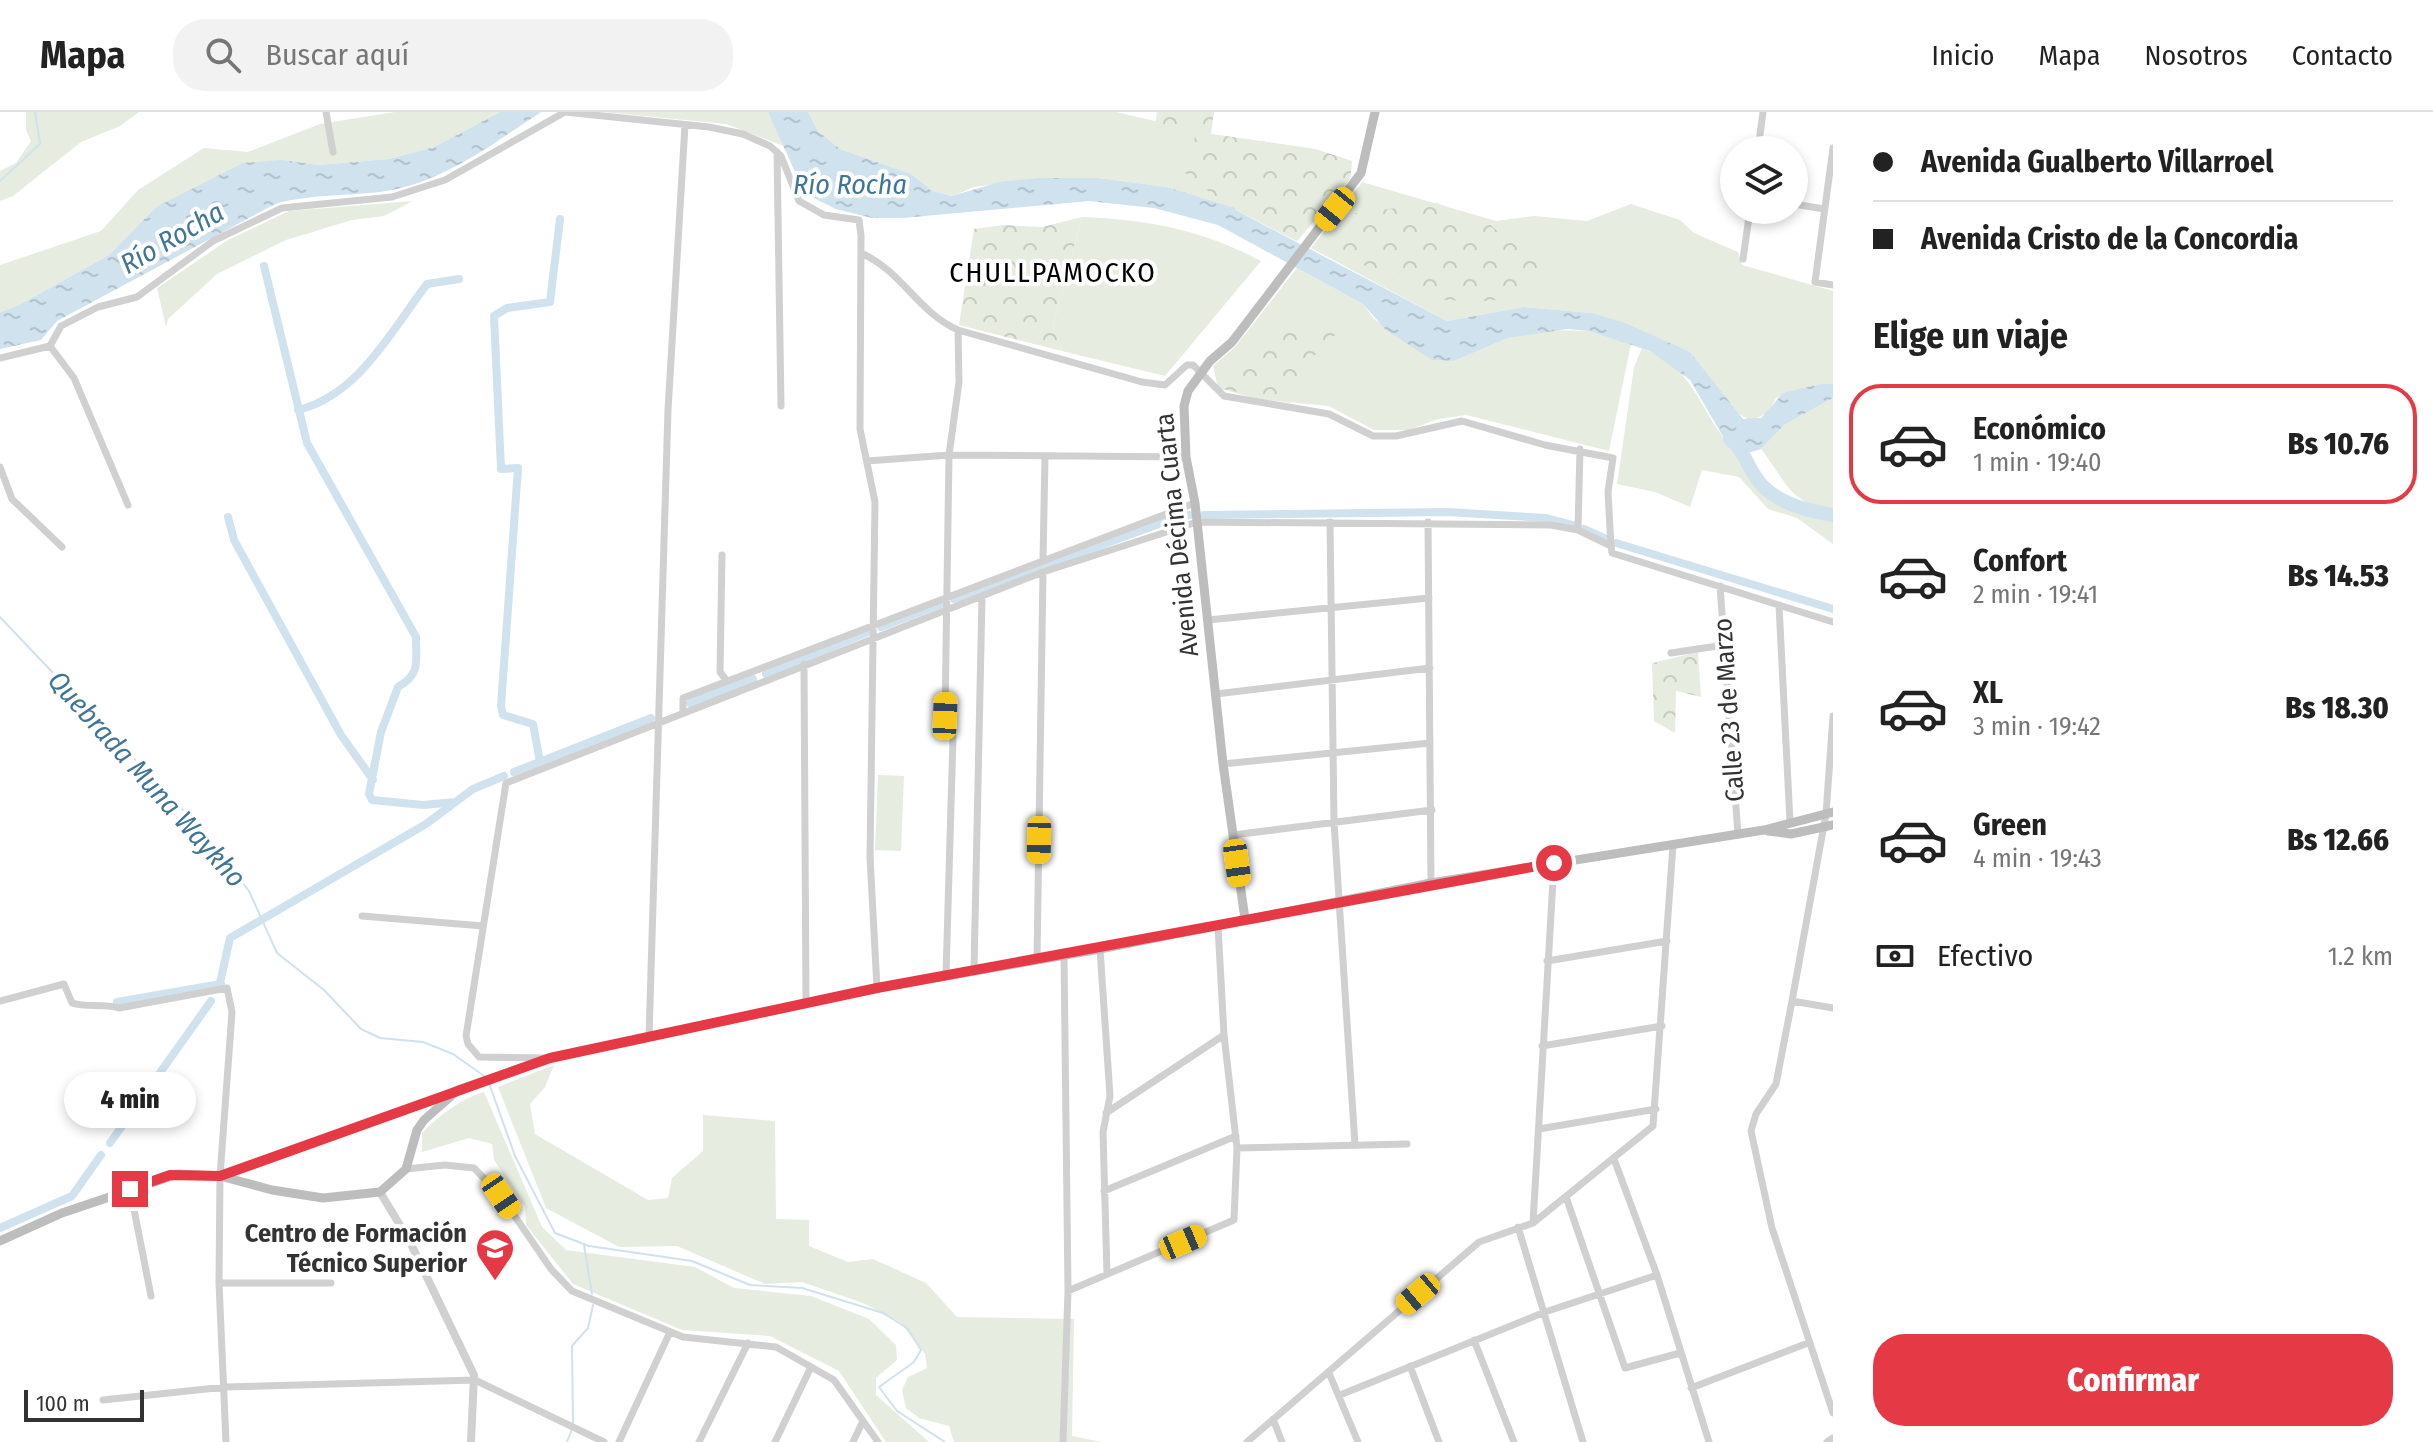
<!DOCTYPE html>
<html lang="es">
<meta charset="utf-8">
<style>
body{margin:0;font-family:"Fira Sans Condensed",sans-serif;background:#f2f2f2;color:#222;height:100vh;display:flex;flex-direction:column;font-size:30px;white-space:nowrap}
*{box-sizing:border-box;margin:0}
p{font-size:26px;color:#767676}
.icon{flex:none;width:44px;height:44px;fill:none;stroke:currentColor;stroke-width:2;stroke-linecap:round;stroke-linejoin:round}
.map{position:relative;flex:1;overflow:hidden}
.panel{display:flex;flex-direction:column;background:#fff;width:600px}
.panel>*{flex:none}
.guide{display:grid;align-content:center;height:176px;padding:0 40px;background:#fff}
.buttons{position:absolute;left:1720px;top:24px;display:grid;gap:16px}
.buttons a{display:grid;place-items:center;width:88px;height:88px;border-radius:50%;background:#fff;box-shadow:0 4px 12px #0003;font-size:40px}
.scale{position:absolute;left:24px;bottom:20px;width:120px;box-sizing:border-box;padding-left:8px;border:4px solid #333;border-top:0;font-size:22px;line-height:28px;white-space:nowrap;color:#333;-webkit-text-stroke:6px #fff;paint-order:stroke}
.end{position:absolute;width:36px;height:36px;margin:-18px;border:10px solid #e63946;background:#fff;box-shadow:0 0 0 4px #fff}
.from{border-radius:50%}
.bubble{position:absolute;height:56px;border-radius:28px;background:#fff;box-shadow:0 4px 12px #0003;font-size:26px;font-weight:800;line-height:56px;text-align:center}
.car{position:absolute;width:24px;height:48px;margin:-24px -12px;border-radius:10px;box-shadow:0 0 6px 2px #0007;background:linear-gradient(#f5c518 24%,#345 0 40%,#f5c518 0 76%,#345 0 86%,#f5c518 0)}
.guide b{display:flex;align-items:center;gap:28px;height:76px;font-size:30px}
.guide b+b{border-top:2px solid #e0e0e0}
.guide i{width:20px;height:20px;background:#222}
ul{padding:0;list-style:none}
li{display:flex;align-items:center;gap:24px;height:120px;margin:0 16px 12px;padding:0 24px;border:4px solid transparent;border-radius:32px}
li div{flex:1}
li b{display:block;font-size:30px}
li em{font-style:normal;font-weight:800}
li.on{border-color:#e63946}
li>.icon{width:72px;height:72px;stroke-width:1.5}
h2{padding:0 40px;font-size:36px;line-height:96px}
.pay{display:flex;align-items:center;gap:20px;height:88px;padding:0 40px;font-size:30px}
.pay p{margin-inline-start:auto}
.action{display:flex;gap:16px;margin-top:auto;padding:16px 40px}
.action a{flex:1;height:92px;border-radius:32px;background:#e63946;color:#fff;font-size:32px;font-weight:800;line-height:92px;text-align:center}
header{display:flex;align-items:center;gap:48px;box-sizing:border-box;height:112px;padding:0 40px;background:#fff;border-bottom:2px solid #e0e0e0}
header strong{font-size:38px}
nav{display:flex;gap:44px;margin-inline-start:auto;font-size:28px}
.search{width:560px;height:72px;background:#f2f2f2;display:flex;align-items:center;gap:20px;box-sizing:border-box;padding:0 28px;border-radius:32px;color:#767676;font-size:30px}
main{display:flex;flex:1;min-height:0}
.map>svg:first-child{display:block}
.green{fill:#e6ecdf}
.forest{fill:url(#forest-crowns)}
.water{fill:url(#water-ripples)}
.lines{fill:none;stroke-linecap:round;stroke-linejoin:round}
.stream{stroke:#cfe2ee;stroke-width:2}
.canal{stroke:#cfe2ee;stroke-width:8}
.river{stroke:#cfe2ee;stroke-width:14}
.minor{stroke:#d0d0d0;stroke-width:7}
.tertiary{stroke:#d0d0d0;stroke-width:8}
.secondary{stroke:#bdbdbd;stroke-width:9}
.route{stroke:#e63946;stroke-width:10}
.labels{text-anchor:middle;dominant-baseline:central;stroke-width:8;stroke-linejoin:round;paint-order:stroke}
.street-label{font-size:26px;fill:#333;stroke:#fff}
.poi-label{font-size:26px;font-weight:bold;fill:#333;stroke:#fff;text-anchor:end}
.water-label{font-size:28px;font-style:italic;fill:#3f7597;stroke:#fff}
.neighbourhood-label{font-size:28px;letter-spacing:2px;fill:#000;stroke:#fff}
</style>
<header>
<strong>Mapa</strong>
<div class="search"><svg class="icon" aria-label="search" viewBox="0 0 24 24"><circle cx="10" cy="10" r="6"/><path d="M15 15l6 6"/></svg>Buscar aquí</div>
<nav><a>Inicio</a><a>Mapa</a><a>Nosotros</a><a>Contacto</a></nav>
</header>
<main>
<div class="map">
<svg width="1833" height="1330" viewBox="0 0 1833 1330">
<defs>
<pattern id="forest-crowns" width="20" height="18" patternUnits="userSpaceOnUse" patternTransform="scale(2)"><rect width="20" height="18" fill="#e6ecdf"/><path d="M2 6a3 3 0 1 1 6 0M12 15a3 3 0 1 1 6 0" fill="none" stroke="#c6cbc0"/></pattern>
<pattern id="water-ripples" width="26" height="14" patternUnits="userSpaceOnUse" patternTransform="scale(2)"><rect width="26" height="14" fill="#cfe2ee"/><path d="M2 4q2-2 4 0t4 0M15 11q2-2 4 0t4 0" fill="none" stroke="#b2c2cd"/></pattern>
</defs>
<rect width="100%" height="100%" fill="#fff"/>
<path class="green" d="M26 0H139L120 14 81 30 13 84 0 89V59L16 51 31 29 26 18Z
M395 0H500L434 35 389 47 317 53 283 48 156 95 109 143 19 193 0 200V153L101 119 138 78 204 36 248 40 320 12Z
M603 0H768L786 35 726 12Z
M808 0H1116L1210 22 1315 37 1352 49 1350 67 1297 129 1226 93 1167 75 1098 66H1038L974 75 953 84 933 79 911 62 840 37 818 19Z
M1362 70 1496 109 1534 104 1587 109 1631 92 1680 108 1694 121 1738 140 1742 153 1833 179V272H1820L1776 286 1768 300 1752 309 1735 300 1690 240 1592 201 1524 195 1447 209 1311 136Z
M413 89 384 104 352 108 286 128 217 162 168 207 166 215 157 176 228 128 289 99Z
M1082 105C1149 108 1200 117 1261 149L1165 264 1062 239 1053 214Z
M1297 156 1363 192 1374 207 1432 248 1454 249 1508 226 1550 218 1589 219 1631 232 1609 339 1466 303 1438 307 1408 318H1374L1329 294 1257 287 1218 276 1213 254 1235 235Z
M1642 236C1690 255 1695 285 1722 324 1727 331 1735 334 1739 341 1744 350 1746 362 1752 369 1772 394 1802 404 1833 408V432L1797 406 1768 397 1739 365 1702 358 1690 395 1655 380 1617 372 1634 255Z
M1833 286V399C1789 391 1786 369 1761 337L1784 313Z
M878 663 904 664 901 739 875 738Z
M554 953 545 975 530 992 535 1022 648 1088 668 1086 672 1066 703 1039V1003L775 1009 776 1107 809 1108V1134L848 1150 873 1147 926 1171 957 1205 1074 1207 1072 1324 1102 1330H954L949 1314 919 1306 906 1296 902 1278 908 1265 927 1256 925 1242 900 1210 863 1191 802 1170 765 1172 677 1134 619 1135 546 1096 498 975Z
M484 980 542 1115 566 1138 695 1155 734 1176 811 1184 869 1207 896 1233 897 1248 876 1266V1283L929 1330H886L839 1259 770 1224 682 1218 573 1172 526 1113 525 1095 494 1048 492 1032 469 1026 422 1040V1021C440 1003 460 987 484 980Z"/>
<path class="forest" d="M1157 0H1214L1211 22 1315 37 1352 49 1350 67 1297 129 1226 93 1179 56 1198 20 1155 11Z
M1437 91 1489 112 1538 152 1533 184 1476 190 1432 187 1329 136 1349 105 1356 101Z
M1082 105 1053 214 1062 239 959 213 974 117 1004 113 1042 115Z
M1308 209 1341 217 1308 250 1290 291 1218 276 1228 254 1289 214Z
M1698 540 1701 585 1676 579 1675 621 1654 609 1652 551Z"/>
<path class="water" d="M500 0H541C495 30 448 67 392 78 353 85 313 81 275 92L57 209 41 228 0 237V200L19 193 109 143 156 95 243 51 283 48 318 53 389 47 434 35Z
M768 0H808L818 19 840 37 911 62 933 79 952 84 999 70 1038 66H1098L1167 75 1226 93 1447 209 1524 195 1592 201 1625 211 1690 240 1743 307 1761 306 1783 281 1820 272H1833V286L1784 313 1761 337 1751 340 1738 338 1725 328 1690 268 1650 239 1589 219 1567 217 1508 226 1454 249 1432 248 1386 218 1363 192 1218 113 1154 96 1089 89 903 106H872L836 97 805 82Z"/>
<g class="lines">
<path class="stream" d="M0 69 40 32 35 0
M0 505 197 713 249 779 277 841 324 878 361 917 380 926 423 930 453 942 487 966
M489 971 515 1044 555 1121 589 1134 692 1149 750 1173 802 1176 883 1201 907 1216 921 1238 914 1250 879 1275 897 1299 945 1330
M584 1133 592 1182
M573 1311 572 1234 588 1216 593 1193
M567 1330 572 1317"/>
<path class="canal" d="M264 154 307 331 416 525C416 549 421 562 398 575L381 620 369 682 372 688 423 693 455 690
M298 298C359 283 391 219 427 172L459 167
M1204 403 1447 400 1546 406 1573 413
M228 405 234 428 341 623 373 668
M1584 417 1604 426
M1616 431 1833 497
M954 487 1178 405 1190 403
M881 515 941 492
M766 562 868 520
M690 591 753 567
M540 650 533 612 503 603 501 594 518 356 501 357 494 204 507 196 550 190 560 107
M514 660 651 606
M219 875 230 826 426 712 473 677 504 664
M117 890 221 872
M110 1031 211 889
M0 1116 72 1084 101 1043"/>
<path class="river" d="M1730 327C1743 338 1746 350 1755 364 1770 389 1806 399 1833 403"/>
<path class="minor" d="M326 0 333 40
M1833 36 1815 170 1833 173
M1758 38 1763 0
M777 40 781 294
M1794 92 1824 97
M863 142C901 159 919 201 958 218L1142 270 1165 273 1187 253H1193L1224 284 1329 302 1373 324H1396L1462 309 1545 333 1613 346 1608 380 1611 434
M1743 147 1750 98
M50 234 74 266 128 393
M0 246 50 234 61 214 98 195 137 185 213 129 282 96 392 85 445 68 565 0 709 15 743 22 770 34 781 44 799 89 824 103 859 108 861 124 860 317 875 390 870 745 877 876
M867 349 949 343 1186 345
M0 355 12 387 62 435
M1330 410 1334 710 1355 1033
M1428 410 1431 771
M1578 418 1580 337
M722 443 720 560 727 569
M1043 448 1045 345
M1720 474 1738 723
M1779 493 1790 710
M1208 508 1429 486
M1671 541 1724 533
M804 552 806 892
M1216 582 1430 556
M683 601V586L1195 391
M1833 604 1826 702 1792 889 1776 972 1756 1002 1751 1019 1772 1116 1833 1301
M1223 652 1430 631
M1233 723 1432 698
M362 804 483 814
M1100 837 1110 984 1103 1020 1107 1162
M1037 847 1043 460
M1547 849 1667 829
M974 858 982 485
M946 863 953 625 945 604 949 343 959 270 958 218
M0 889 64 872 72 891C88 896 102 891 119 896L227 876 232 900 220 1064 219 1171 226 1330
M1792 889 1833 896
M649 925 668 298 685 13
M1542 934 1662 914
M548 946 479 945 468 932 466 924 506 671 1043 460 1197 410 1551 413 1578 418 1611 434 1612 441 1833 510
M1106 1001 1224 923
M1539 1017 1656 997
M1237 1036 1407 1032
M1614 1047 1657 1163 1709 1330
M406 1057 445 1053 474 1056 501 1084 551 1157 572 1179 683 1225 776 1235 834 1268 878 1330
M220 1064 455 979
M130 1077 151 1184
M1104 1079 1236 1024
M1566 1085 1625 1256 1680 1241
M1533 1111 1554 751
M1518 1115 1583 1330
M219 1171H331
M1068 1179 1234 1108 1237 1036 1224 923 1218 814
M1474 1228 1514 1330
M1410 1254 1439 1330
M1329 1261 1358 1330
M1691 1276 1808 1231
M1340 1283 1545 1200 1657 1163
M103 1288 225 1275 475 1268 604 1330
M1273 1307 1282 1330
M619 1330 670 1220
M699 1330 748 1231
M775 1330 811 1255
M853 1330 863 1309
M1063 1330 1068 1179 1064 842
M1247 1330 1479 1130 1533 1111 1653 1014 1673 733
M1827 1330 1833 1326"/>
<path class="tertiary" d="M380 1080 410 1130 474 1263 471 1330"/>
<path class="secondary" d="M1768 719 1791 722 1833 713
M1245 807 1223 652 1195 391 1186 345 1184 294 1188 279 1210 249 1232 230 1361 61 1375 0
M0 1129 62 1101 178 1062 220 1064 272 1078 323 1086 380 1080 406 1057 417 1018 424 1008 458 978 550 946 877 876 1100 837 1431 771 1764 718 1833 700"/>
</g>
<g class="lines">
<path class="route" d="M130 1077 170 1063 220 1064 550 946 877 876 1554 751"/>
</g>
<defs>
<symbol id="university-pin" viewBox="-11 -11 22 30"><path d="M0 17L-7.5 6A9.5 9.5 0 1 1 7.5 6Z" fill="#e63946" stroke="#fff"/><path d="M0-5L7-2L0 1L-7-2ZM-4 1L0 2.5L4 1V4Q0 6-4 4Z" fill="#fff"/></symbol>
</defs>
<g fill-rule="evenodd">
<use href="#university-pin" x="473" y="1114" width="44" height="60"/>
</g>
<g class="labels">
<g class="street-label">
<text transform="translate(1177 423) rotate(-96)">Avenida Décima Cuarta</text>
<text transform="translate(1729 598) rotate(-94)">Calle 23 de Marzo</text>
</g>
<g class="poi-label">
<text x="467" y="1121">Centro de Formación<tspan x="467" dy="30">Técnico Superior</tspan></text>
</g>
<g class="water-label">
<text x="850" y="72">Río Rocha</text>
<text transform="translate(172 126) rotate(-30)">Río Rocha</text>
<text transform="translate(147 667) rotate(48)">Quebrada Muna Waykho</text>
</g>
<g class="neighbourhood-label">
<text x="1053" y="160">CHULLPAMOCKO</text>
</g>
</g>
</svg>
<div class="buttons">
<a><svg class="icon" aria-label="layers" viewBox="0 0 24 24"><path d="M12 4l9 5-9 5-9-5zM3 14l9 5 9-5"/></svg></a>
</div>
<div class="scale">100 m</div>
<i class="end from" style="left:1554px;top:751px"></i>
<i class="end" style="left:130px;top:1077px"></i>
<div class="bubble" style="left:64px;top:960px;width:132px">4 min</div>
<i class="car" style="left:1335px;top:97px;rotate:219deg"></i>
<i class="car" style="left:945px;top:604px;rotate:2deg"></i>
<i class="car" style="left:1039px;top:728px;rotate:181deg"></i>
<i class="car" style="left:1237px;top:751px;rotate:172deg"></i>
<i class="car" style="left:501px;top:1084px;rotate:146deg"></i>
<i class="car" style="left:1183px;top:1130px;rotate:67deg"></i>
<i class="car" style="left:1418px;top:1182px;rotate:230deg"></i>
</div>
<section class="panel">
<div class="guide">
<b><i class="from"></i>Avenida Gualberto Villarroel</b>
<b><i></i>Avenida Cristo de la Concordia</b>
</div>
<h2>Elige un viaje</h2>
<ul>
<li class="on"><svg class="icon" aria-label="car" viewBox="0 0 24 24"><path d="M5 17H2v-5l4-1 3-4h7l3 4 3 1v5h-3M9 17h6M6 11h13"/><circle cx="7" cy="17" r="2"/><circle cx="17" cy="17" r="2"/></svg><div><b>Económico</b><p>1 min · 19:40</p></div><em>Bs 10.76</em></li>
<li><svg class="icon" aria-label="car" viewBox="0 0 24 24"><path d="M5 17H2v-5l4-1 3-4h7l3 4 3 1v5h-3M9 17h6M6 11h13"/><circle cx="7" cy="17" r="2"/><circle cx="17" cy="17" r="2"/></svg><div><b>Confort</b><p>2 min · 19:41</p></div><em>Bs 14.53</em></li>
<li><svg class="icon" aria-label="car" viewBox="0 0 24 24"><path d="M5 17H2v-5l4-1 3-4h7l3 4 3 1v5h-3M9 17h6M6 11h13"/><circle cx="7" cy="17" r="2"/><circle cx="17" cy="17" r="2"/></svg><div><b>XL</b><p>3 min · 19:42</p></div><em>Bs 18.30</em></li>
<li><svg class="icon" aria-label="car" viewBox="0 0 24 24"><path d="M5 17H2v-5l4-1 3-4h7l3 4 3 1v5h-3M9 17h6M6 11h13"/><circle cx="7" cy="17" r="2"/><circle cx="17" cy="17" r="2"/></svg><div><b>Green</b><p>4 min · 19:43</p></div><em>Bs 12.66</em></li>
</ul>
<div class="pay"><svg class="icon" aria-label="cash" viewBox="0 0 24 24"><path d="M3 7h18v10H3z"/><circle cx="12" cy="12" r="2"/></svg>Efectivo<p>1.2 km</p></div>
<div class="action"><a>Confirmar</a></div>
</section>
</main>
